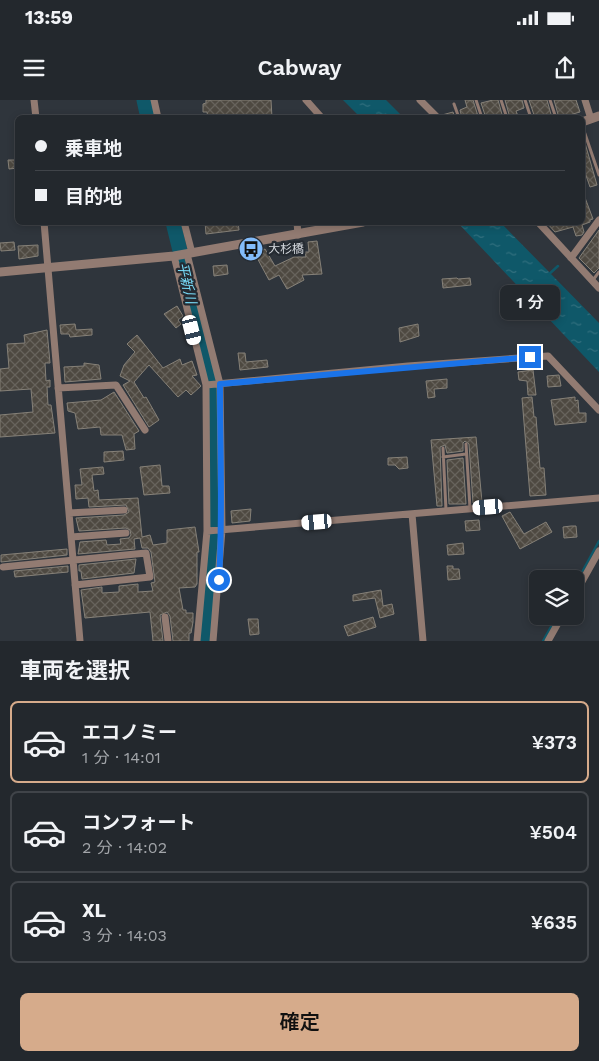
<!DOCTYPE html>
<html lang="ja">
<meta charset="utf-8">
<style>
body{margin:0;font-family:"Work Sans","Noto Sans JP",sans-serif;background:#2b3035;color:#f1f3f6;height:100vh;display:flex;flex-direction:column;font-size:19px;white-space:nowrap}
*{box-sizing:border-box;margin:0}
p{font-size:16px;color:#a3a6aa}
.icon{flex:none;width:28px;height:28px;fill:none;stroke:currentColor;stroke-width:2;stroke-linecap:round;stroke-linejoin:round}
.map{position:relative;height:541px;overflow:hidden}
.side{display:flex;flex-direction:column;background:#23282d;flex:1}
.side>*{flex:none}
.hud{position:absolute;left:15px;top:15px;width:570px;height:110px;border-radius:8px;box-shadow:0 2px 8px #0003,0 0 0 1px #404449;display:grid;align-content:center;height:110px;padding:0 20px;background:#23282d}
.buttons{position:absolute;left:529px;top:470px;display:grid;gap:10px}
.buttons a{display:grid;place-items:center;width:55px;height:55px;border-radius:8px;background:#23282d;box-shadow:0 2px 8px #0003,0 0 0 1px #404449;font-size:25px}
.end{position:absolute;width:22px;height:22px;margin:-11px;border:6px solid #1a73e8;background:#fff;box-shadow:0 0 0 2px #fff}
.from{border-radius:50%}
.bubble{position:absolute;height:35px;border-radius:8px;background:#23282d;box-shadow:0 2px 8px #0003,0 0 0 1px #404449;font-size:16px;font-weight:600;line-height:35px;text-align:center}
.car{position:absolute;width:15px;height:30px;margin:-15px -8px;border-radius:6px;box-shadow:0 0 4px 1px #0007;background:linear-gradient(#fff 24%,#345 0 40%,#fff 0 76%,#345 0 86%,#fff 0)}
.hud b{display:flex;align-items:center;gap:18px;height:48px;font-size:19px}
.hud b+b{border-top:1px solid #404449}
.hud i{width:12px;height:12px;background:#f1f3f6}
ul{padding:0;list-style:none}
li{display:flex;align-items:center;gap:15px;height:82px;margin:0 10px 8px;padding:0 10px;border:2px solid #404449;border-radius:8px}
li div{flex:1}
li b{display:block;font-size:19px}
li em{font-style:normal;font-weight:600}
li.selected{border-color:#d6ab8b}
li>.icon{width:45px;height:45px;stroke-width:1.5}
h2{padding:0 20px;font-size:22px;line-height:60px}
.button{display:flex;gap:10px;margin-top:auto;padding:10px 20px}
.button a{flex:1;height:58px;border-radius:8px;background:#d6ab8b;color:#111;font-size:20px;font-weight:600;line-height:58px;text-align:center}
.status{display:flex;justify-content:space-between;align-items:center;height:35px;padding:0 25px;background:#23282d;direction:ltr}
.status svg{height:14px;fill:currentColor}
header{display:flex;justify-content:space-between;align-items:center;height:65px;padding:0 20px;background:#23282d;font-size:22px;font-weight:600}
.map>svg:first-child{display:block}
.water{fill:url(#water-ripples)}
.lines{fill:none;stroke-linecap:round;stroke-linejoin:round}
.stream{stroke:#0f5869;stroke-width:2.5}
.river{stroke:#0f5869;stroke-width:15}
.building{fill:url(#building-cross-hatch);stroke:#868178}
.service{stroke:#927b72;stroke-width:3}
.minor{stroke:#927b72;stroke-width:7}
.tertiary{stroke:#927b72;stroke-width:9}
.route{stroke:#1a73e8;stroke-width:6}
.labels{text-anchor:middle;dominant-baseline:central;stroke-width:4.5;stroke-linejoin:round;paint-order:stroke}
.poi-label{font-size:12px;fill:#d6dadf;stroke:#252b32;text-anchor:start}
.water-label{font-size:14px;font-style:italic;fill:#78dcf9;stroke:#252b32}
</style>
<div class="status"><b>13:59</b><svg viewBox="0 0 49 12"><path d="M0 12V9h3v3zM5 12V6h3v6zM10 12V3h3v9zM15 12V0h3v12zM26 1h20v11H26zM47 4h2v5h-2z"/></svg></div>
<header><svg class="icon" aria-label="menu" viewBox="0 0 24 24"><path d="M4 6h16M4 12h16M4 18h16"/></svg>Cabway<svg class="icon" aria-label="share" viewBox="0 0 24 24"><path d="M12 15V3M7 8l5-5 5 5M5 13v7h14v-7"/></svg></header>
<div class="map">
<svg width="599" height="541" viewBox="0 0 599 541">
<defs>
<pattern id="water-ripples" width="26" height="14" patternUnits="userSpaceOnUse" patternTransform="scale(1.25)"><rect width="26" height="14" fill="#0f5869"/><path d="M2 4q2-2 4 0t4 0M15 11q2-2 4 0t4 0" fill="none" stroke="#316f7e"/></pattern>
<pattern id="building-cross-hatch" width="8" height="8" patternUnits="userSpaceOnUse" patternTransform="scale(1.25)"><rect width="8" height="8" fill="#4e4941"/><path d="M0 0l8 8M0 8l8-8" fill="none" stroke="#67635c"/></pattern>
</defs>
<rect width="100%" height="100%" fill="#2f353c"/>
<path class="water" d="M343 0H386L403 17H360Z
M458 123H501L599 223V272Z"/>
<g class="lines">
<path class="stream" d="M548 175 558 166
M575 485 599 441
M543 541 557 516"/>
<path class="river" d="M144 0 148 18
M173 122 210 274 213 293C214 375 218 460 205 541"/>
</g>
<path class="building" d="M206 0H271L272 18H208L207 12H203V4L206 3Z
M465 0H473L478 16 462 18 460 10 467 7Z
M493 0H498L503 18H486L481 3Z
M505 0H522L524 8 516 11 518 16 510 18Z
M529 0H547L552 18H535Z
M554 0H576L580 12 559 18Z
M453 12 455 18H443L442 15Z
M585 43 597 85 590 87 582 64V44Z
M8 60H18V68L9 69Z
M584 95 593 119 590 120V122L582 125 584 132 582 135 576 136 573 127 555 132 546 122 582 123Z
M205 122H238L239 130 206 134Z
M599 130V168L594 173 579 158Z
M317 141 322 174 302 175 304 180 287 189 279 175 269 180 255 154 265 149 275 166 294 157H306L305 152H309L308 142Z
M14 142 15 150 1 151 0 143Z
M38 145V156L19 159 18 146Z
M227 165 228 174 214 176 213 166Z
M457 178 458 179 470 178 471 185 443 188 442 179Z
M177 206 183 216 178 220 181 224 176 228 164 214Z
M75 224 76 230 92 229V235L70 237 69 234H61L60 225Z
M418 224 419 236 400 242 399 228Z
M47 230 50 263H45L46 281 50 280V287H47L48 305H51L55 333 0 337V315L33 312 31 289 0 291V269L9 268 7 244 25 243 24 235Z
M137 235 163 268 180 259 182 265 192 261 197 275 192 276 201 286 191 295 186 290 178 297 149 265 134 282 144 298 146 297 159 320 149 327 123 285 130 281 120 276 124 265 135 252 127 244Z
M238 253H245L246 262 267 260 268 267 240 270Z
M84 263 99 265 101 279 65 282 64 267 84 266Z
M533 270 536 295H528L527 281 519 280 518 272Z
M559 275 561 286 548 287 547 276Z
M447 279V288L434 289 435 297 428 298 426 281Z
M114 292 139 331 134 334 135 349 126 350 122 335H101L100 327 78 329 75 313 68 311 67 303 101 300Z
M532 297 534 317H536L540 368H544L546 395 530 396 522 298Z
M575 297V301L578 300 579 313H586V322L555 325 551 300Z
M476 337 482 402 473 403 469 344 465 341 463 343V351L447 353 445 345 440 347 442 406H437L431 340Z
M123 351 124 360 104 362V352Z
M407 357 408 368 399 369 395 365H388V358Z
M463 358 466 404H449L447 360Z
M160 365 162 386H169L170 393 144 395 140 367Z
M103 367 104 374 92 375 94 391 98 390 99 400 138 398 142 437 150 435 153 445 167 443V430L195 427 199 452H197V484L195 487 179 488 183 510H186V513H193V522L191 533H189V541H173L170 516 167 512 160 515 163 541H153L150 512 85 518 81 490 102 487V493L119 492V486L138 484V492L153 491 151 483 155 482 151 452 148 448H142L140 438 134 439 135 449 78 454 80 442 106 440 107 445 121 444 120 439 129 438 131 435 130 430 126 428 79 431 76 418 124 415 129 412 126 405 89 407 88 398 76 399 75 385H82L80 369Z
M251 409 250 421 232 423 231 411Z
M510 412 524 434 546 422 552 432 520 449 502 416Z
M479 420 480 430 466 431 465 421Z
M571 426H576L577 437 564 438 563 427Z
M463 443 464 454 448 455 447 445Z
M67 449V455L1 462V455Z
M136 459 134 473 82 479 81 471H79V465Z
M68 466V472L15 477 14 471Z
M447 466H453V469H459L460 479 448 480Z
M381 490 383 506 392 504 394 514 380 518 375 498 353 501V495Z
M373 517 376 527 348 536 344 526Z
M248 519H258L259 534 250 535Z"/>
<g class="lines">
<path class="service" d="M476 0 482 18
M501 0 507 18
M525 0 531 18
M550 0 556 18
M454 4 459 18
M582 25 599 75
M593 180 599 172
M466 344 470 408
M443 348 446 410
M443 357 466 354"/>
<path class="minor" d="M34 0 36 18
M154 0 158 18
M306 0 322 18
M420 0 438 18
M585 0 591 19
M44 122 80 541
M184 122 192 153
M297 122 298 135
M538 122 599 188
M187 154 220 284 222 430 213 541
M174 156 206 285 207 431 197 541
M571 158 599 120
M206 285 408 266 548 256 599 310
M58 288 116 285 145 330
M69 413 124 410
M412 414 423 541
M207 431 599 398
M71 437 126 433
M3 467 146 453 150 477 75 485
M575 494 599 451
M165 517 168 541
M548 541 562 516"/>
<path class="tertiary" d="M582 22 599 16
M0 172 174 156 363 122"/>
</g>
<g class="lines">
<path class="route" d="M219 480C223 415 220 349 220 284L530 257"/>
</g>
<defs>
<symbol id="bus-disc" viewBox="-11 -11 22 22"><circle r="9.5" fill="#83bcfb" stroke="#252b32"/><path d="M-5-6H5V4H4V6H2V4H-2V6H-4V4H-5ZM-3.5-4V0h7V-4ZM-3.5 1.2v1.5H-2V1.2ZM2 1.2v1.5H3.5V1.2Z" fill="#111"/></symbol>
</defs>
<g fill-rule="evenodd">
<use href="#bus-disc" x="237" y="135" width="28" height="28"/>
</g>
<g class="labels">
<g class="poi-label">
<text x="268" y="149">大杉橋</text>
</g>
<g class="water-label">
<text transform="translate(187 183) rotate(77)">平新川</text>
</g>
</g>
</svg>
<div class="buttons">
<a><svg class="icon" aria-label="layers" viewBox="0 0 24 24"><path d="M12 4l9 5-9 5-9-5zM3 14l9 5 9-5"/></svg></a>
</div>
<i class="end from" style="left:219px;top:480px"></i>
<i class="end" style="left:530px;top:257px"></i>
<div class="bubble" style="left:500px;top:185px;width:60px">1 分</div>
<i class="car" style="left:192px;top:230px;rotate:166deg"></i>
<i class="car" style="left:488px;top:407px;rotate:265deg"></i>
<i class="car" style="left:317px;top:422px;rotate:265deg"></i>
<div class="hud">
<b><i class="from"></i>乗車地</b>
<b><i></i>目的地</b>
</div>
</div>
<section class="side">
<h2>車両を選択</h2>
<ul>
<li class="selected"><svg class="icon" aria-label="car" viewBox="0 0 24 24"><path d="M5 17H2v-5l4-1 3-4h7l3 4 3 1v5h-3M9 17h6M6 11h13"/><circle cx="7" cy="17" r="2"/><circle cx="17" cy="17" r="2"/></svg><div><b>エコノミー</b><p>1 分 · 14:01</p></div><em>¥373</em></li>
<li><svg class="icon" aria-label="car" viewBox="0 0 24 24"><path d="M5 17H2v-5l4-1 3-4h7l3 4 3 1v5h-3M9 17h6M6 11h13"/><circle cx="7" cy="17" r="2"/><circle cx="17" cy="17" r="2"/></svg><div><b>コンフォート</b><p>2 分 · 14:02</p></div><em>¥504</em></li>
<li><svg class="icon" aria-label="car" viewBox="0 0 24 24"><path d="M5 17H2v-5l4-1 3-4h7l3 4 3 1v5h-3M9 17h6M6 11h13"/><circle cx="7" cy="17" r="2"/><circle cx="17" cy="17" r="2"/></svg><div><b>XL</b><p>3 分 · 14:03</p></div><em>¥635</em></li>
</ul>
<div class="button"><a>確定</a></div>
</section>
